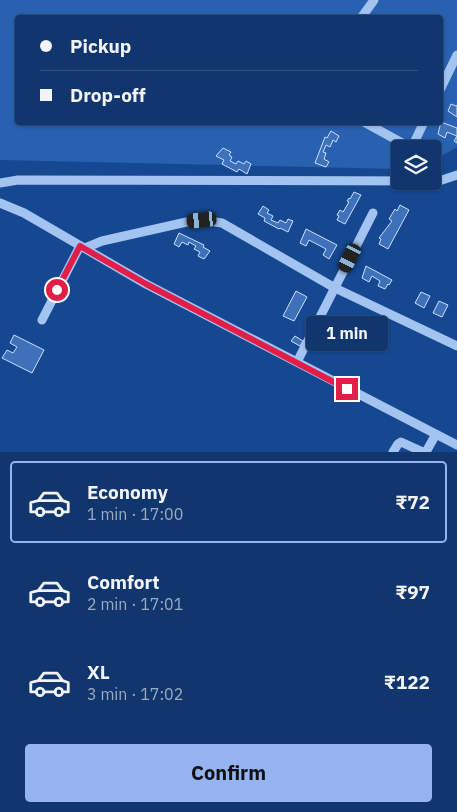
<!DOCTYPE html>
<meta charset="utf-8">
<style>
body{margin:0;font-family:"IBM Plex Sans",sans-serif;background:#193e72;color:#f1f3f6;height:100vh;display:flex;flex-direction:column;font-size:19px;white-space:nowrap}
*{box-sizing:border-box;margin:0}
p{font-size:16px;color:#9cabc2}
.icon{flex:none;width:28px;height:28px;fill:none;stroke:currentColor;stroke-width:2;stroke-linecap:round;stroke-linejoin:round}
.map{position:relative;height:452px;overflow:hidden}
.side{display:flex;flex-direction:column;background:#10366d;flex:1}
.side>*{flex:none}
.banner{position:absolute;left:15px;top:15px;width:428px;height:110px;border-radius:5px;box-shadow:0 1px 4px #0004,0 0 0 1px #305080;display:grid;align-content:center;height:110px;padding:0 25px;background:#10366d}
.tools{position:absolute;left:391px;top:140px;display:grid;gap:10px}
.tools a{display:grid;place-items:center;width:50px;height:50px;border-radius:5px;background:#10366d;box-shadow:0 1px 4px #0004,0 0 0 1px #305080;font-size:25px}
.end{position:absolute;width:22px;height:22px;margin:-11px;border:6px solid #e11d48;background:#fff;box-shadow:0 0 0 2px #fff}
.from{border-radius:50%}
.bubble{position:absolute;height:35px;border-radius:5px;background:#10366d;box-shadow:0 1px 4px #0004,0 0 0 1px #305080;font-size:16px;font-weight:700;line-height:35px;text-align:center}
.car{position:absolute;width:15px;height:30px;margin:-15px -8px;border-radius:6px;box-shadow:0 0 4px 1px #0007;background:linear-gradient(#222 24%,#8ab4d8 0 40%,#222 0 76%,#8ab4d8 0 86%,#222 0)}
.banner b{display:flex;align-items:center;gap:18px;height:48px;font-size:19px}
.banner b+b{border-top:1px solid #305080}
.banner i{width:12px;height:12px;background:#f1f3f6}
ul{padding:9px 0 0;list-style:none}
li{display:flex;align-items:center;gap:15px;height:82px;margin:0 10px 8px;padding:0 15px;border:2px solid transparent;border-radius:5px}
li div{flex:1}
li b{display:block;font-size:19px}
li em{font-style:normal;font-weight:700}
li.selected{border-color:#95b2f1}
li>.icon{width:45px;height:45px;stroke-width:1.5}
.action{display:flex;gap:10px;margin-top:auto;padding:10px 25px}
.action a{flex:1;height:58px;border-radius:5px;background:#95b2f1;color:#111;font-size:20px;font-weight:700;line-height:58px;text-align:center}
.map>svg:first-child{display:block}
.green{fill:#2861b0;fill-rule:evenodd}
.building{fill:#3e71b9;stroke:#cadffc}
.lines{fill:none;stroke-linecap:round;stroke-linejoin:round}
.minor{stroke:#a3c4f1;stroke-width:9}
.route{stroke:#e11d48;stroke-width:6}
</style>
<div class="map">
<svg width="457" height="452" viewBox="0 0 457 452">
<rect width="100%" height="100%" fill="#154891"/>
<path class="green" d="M0 0H457V147L433 161 432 149H400V169L0 160ZM18 18H440V122H18Z"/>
<path class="building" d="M451 104 456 106 457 105V117L448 111Z
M441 122 457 128V143L454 141 457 136 447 132 445 138 438 134Z
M331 131 339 136 336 142 333 140 330 147 326 145 323 152 326 153 324 159 329 162 326 167 315 163 325 137 327 138Z
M223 148 231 152 229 155 232 157 230 161 236 164 238 161 244 164 246 161 251 164 247 174 239 169 237 172 222 164 224 160 216 156Z
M354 192 361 195 345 224 337 220 339 216 337 215 340 210 343 212 349 202 347 201 349 198 350 199Z
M400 205 409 210 388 249 379 244 381 239 379 238 392 221 389 219 395 209 397 211Z
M263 206 269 210 267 213 273 216 271 220 278 223 280 220 286 223 288 219 293 221 288 232 280 228 279 229 264 221 265 218 258 214Z
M306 229 337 245 329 259 323 255 326 249 309 240 306 246 300 243Z
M179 233 204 245 203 247 210 251 204 259 198 256 200 252 194 249 196 246 189 242 188 245 182 242 179 247 174 244Z
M366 266 392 280 389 285 388 284 385 289 378 286 380 281 372 276 369 282 362 278Z
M296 291 307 297 294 321 283 316Z
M421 292 430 296 424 308 415 303Z
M439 301 448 305 442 317 433 313Z
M14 335 44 350 32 373 2 358 7 350 13 353 17 347 10 343Z
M295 336 303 341 300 346 291 341Z"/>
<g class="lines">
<path class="minor" d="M361 18 374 0
M440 90 457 55
M364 122 413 149
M411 149 424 122
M432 161H434
M393 182 400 169
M0 183 18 180 439 181 457 175
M0 203 24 213 146 284 457 445
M85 248 102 241 191 221 202 220 222 223 335 288 457 346
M42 320 80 246
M297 362 373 213
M393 452 398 444 401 442 423 452
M426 452 436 434"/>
</g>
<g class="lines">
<path class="route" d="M57 290 80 246 146 284 347 389"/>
</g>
</svg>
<div class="tools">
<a><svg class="icon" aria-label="layers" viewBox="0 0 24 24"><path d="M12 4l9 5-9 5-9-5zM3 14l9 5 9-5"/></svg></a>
</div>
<i class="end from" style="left:57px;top:290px"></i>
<i class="end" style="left:347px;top:389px"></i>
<div class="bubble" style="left:306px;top:316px;width:82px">1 min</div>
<i class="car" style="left:202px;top:220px;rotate:264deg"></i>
<i class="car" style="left:350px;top:258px;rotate:207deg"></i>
<div class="banner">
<b><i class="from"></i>Pickup</b>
<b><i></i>Drop-off</b>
</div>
</div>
<section class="side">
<ul>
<li class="selected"><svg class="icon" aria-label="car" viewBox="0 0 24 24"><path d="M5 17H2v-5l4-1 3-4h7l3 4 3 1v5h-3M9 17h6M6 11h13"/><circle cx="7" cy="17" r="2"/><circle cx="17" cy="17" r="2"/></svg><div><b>Economy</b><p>1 min · 17:00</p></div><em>₹72</em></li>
<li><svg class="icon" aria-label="car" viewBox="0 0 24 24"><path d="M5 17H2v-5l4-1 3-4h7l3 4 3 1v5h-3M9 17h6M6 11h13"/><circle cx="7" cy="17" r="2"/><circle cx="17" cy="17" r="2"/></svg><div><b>Comfort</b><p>2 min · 17:01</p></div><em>₹97</em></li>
<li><svg class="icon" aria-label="car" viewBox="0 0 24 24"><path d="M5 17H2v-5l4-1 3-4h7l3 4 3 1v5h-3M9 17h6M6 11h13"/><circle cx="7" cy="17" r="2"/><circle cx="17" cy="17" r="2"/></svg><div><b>XL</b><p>3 min · 17:02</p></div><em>₹122</em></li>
</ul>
<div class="action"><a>Confirm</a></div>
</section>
